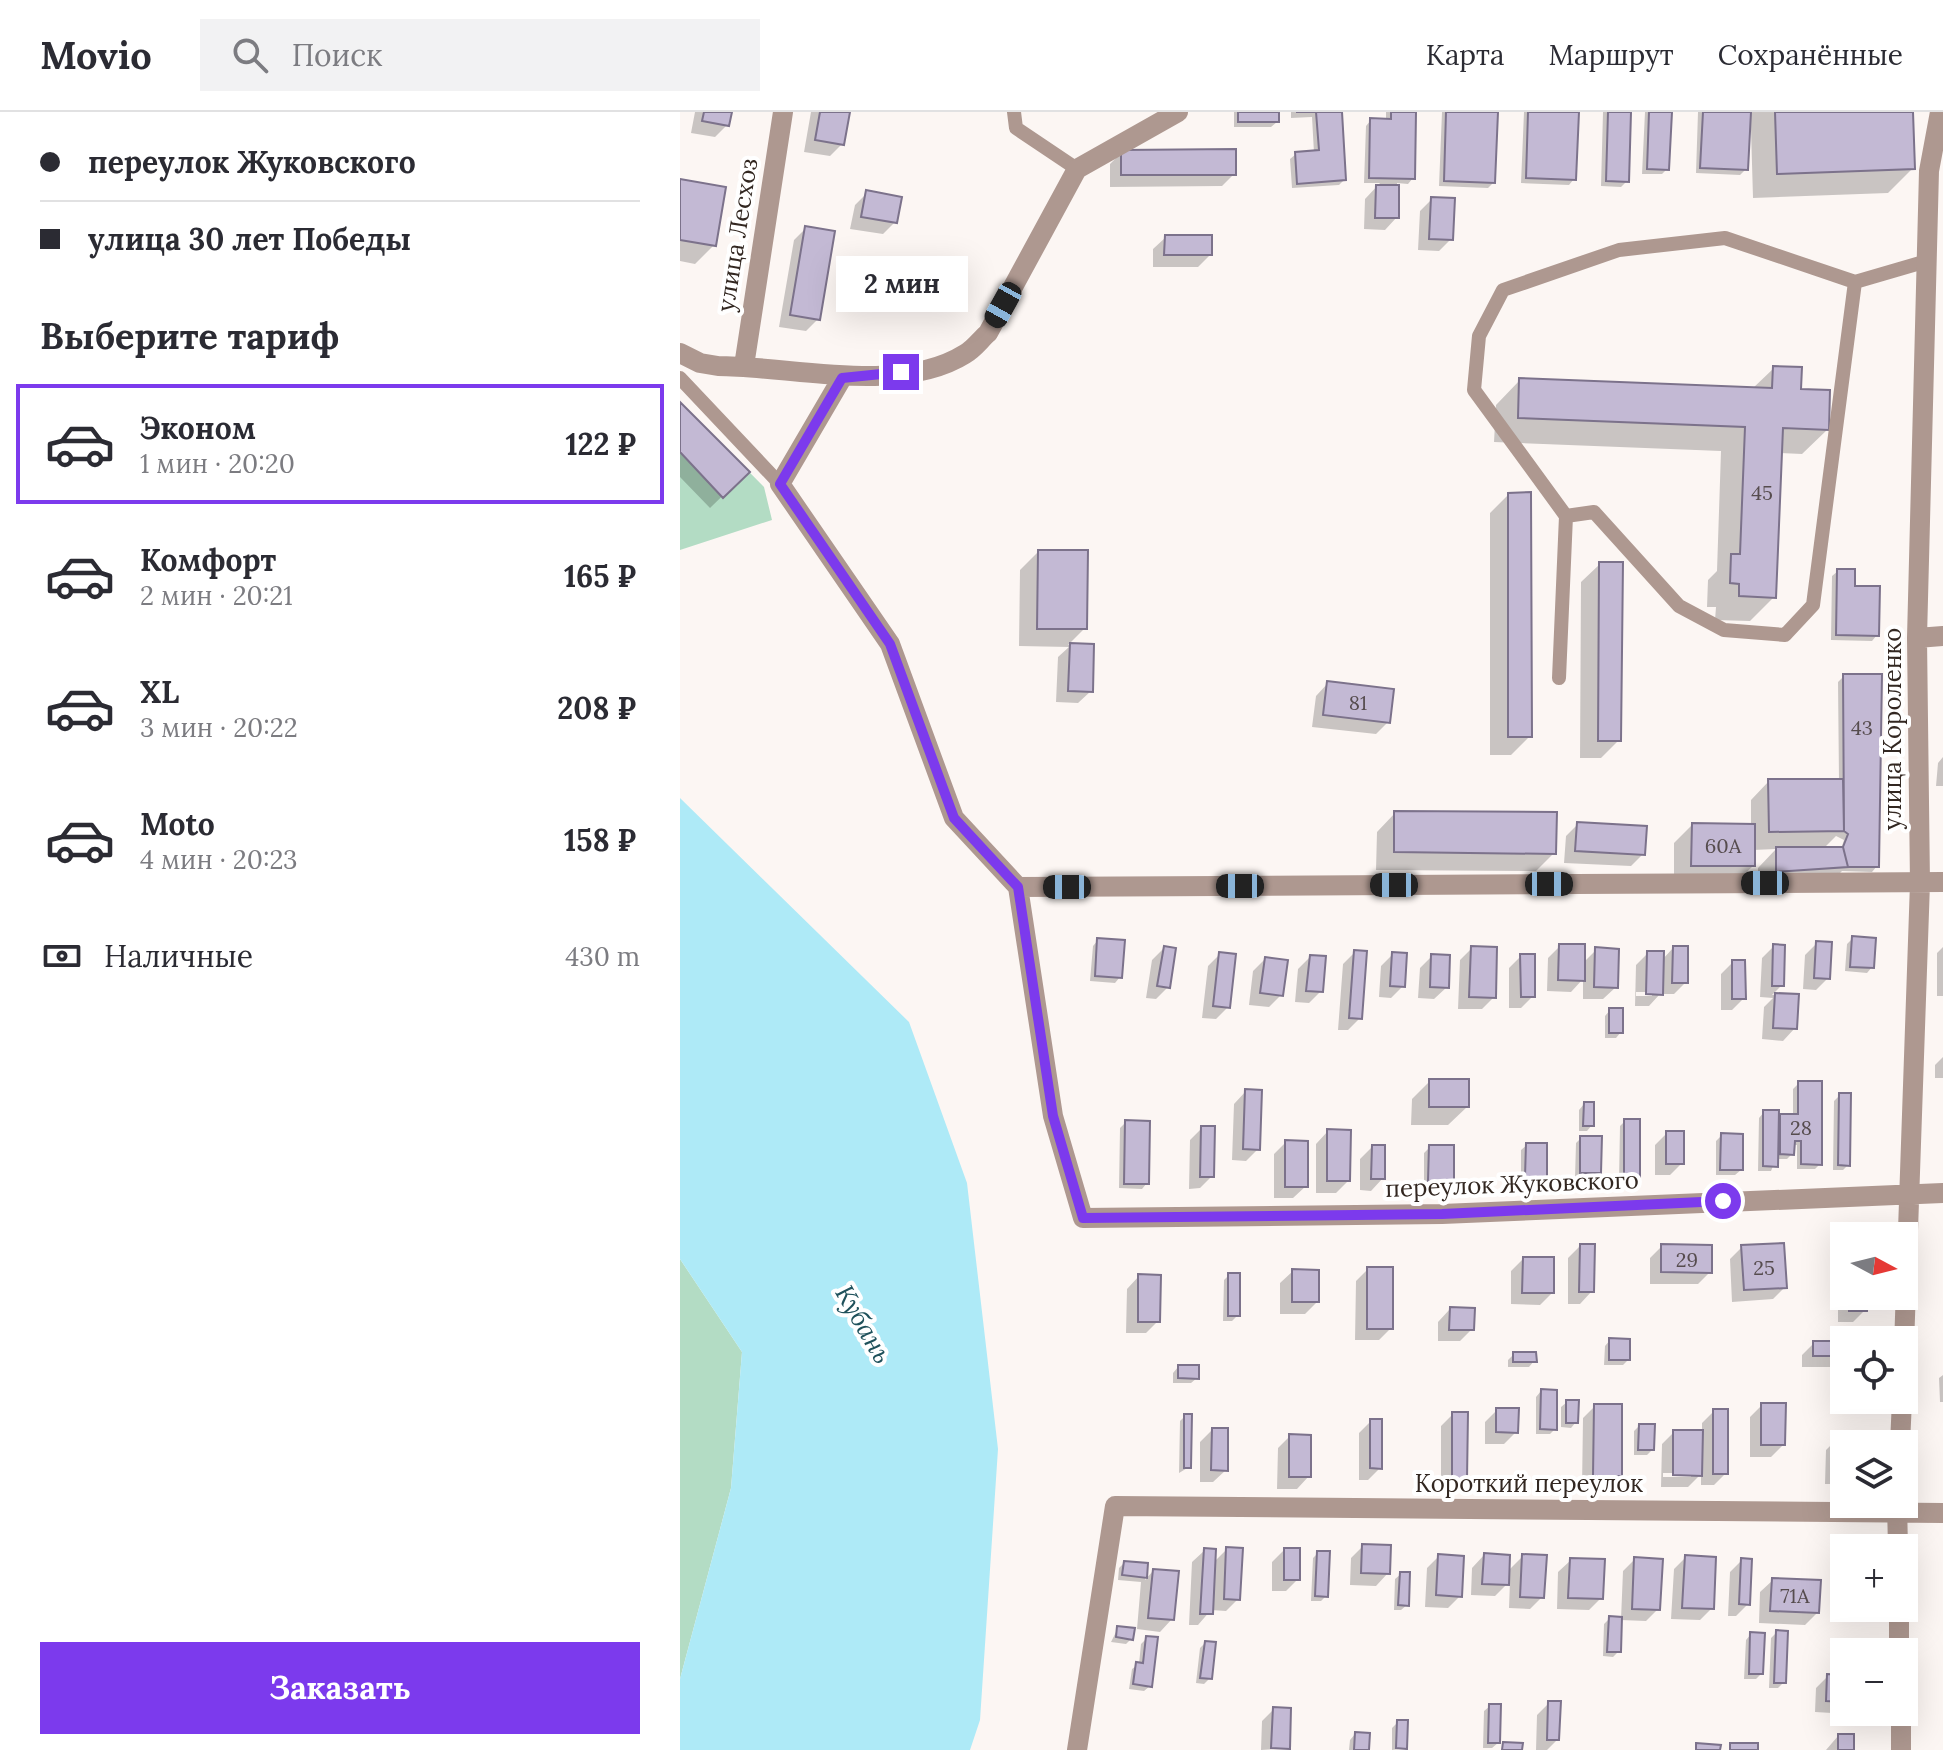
<!DOCTYPE html>
<html lang="ru">
<meta charset="utf-8">
<style>
body{margin:0;font-family:Lora,serif;background:#f2f2f3;color:#2b2b33;height:100vh;display:flex;flex-direction:column;font-size:30px;white-space:nowrap}
*{box-sizing:border-box;margin:0}
p{font-size:26px;color:#7c7c81}
.icon{flex:none;width:44px;height:44px;fill:none;stroke:currentColor;stroke-width:2;stroke-linecap:round;stroke-linejoin:round}
.map{position:relative;flex:1;overflow:hidden}
.details{display:flex;flex-direction:column;background:#fff;width:680px}
.details>*{flex:none}
.top-card{display:grid;align-content:center;height:176px;padding:0 40px;background:#fff}
.needle{width:52px;rotate:97deg}
.controls{position:absolute;left:1150px;top:1110px;display:grid;gap:16px}
.controls a{display:grid;place-items:center;width:88px;height:88px;border-radius:0px;background:#fff;box-shadow:0 8px 32px #0002;font-size:40px}
.end{position:absolute;width:36px;height:36px;margin:-18px;border:10px solid #7c3aed;background:#fff;box-shadow:0 0 0 4px #fff}
.from{border-radius:50%}
.bubble{position:absolute;height:56px;border-radius:0px;background:#fff;box-shadow:0 8px 32px #0002;font-size:26px;font-weight:800;line-height:56px;text-align:center}
.car{position:absolute;width:24px;height:48px;margin:-24px -12px;border-radius:10px;box-shadow:0 0 6px 2px #0007;background:linear-gradient(#222 24%,#8ab4d8 0 40%,#222 0 76%,#8ab4d8 0 86%,#222 0)}
.top-card b{display:flex;align-items:center;gap:28px;height:76px;font-size:30px}
.top-card b+b{border-top:2px solid #e1e1e2}
.top-card i{width:20px;height:20px;background:#2b2b33}
ul{padding:0;list-style:none}
li{display:flex;align-items:center;gap:24px;height:120px;margin:0 16px 12px;padding:0 24px;border:4px solid transparent;border-radius:0px}
li div{flex:1}
li b{display:block;font-size:30px}
li em{font-style:normal;font-weight:800}
li.current{border-color:#7c3aed}
li>.icon{width:72px;height:72px;stroke-width:1.5}
h2{padding:0 40px;font-size:36px;line-height:96px}
.pay{display:flex;align-items:center;gap:20px;height:88px;padding:0 40px;font-size:30px}
.pay p{margin-inline-start:auto}
.primary-button{display:flex;gap:16px;margin-top:auto;padding:16px 40px}
.primary-button a{flex:1;height:92px;border-radius:0px;background:#7c3aed;color:#fff;font-size:32px;font-weight:800;line-height:92px;text-align:center}
header{display:flex;align-items:center;gap:48px;box-sizing:border-box;height:112px;padding:0 40px;background:#fff;border-bottom:2px solid #e1e1e2}
header strong{font-size:38px}
nav{display:flex;gap:44px;margin-inline-start:auto;font-size:28px}
.search{width:560px;height:72px;background:#f2f2f3;display:flex;align-items:center;gap:20px;box-sizing:border-box;padding:0 28px;border-radius:0px;color:#7c7c81;font-size:30px}
main{display:flex;flex:1;min-height:0}
.map>svg:first-child{display:block}
.green{fill:#b3dcc4}
.water{fill:#aeeaf7}
.shadow{fill:#0003;fill-rule:evenodd}
.building{fill:#c3b9d4;stroke:#7c728b;stroke-width:2}
.lines{fill:none;stroke-linecap:round;stroke-linejoin:round}
.lane{stroke:#ae9890;stroke-width:14}
.street{stroke:#ae9890;stroke-width:20}
.route{stroke:#7c3aed;stroke-width:10}
.labels{text-anchor:middle;dominant-baseline:central;stroke-width:8;stroke-linejoin:round;paint-order:stroke}
.number-label{font-size:20px;fill:#564c4e}
.street-label{font-size:24px;fill:#322721;stroke:#fff}
.water-label{font-size:26px;font-style:italic;fill:#1f515b;stroke:#fff}
</style>
<header>
<strong>Movio</strong>
<div class="search"><svg class="icon" aria-label="search" viewBox="0 0 24 24"><circle cx="10" cy="10" r="6"/><path d="M15 15l6 6"/></svg>Поиск</div>
<nav><a>Карта</a><a>Маршрут</a><a>Сохранённые</a></nav>
</header>
<main>
<section class="details">
<div class="top-card">
<b><i class="from"></i>переулок Жуковского</b>
<b><i></i>улица 30 лет Победы</b>
</div>
<h2>Выберите тариф</h2>
<ul>
<li class="current"><svg class="icon" aria-label="car" viewBox="0 0 24 24"><path d="M5 17H2v-5l4-1 3-4h7l3 4 3 1v5h-3M9 17h6M6 11h13"/><circle cx="7" cy="17" r="2"/><circle cx="17" cy="17" r="2"/></svg><div><b>Эконом</b><p>1 мин · 20:20</p></div><em>122 ₽</em></li>
<li><svg class="icon" aria-label="car" viewBox="0 0 24 24"><path d="M5 17H2v-5l4-1 3-4h7l3 4 3 1v5h-3M9 17h6M6 11h13"/><circle cx="7" cy="17" r="2"/><circle cx="17" cy="17" r="2"/></svg><div><b>Комфорт</b><p>2 мин · 20:21</p></div><em>165 ₽</em></li>
<li><svg class="icon" aria-label="car" viewBox="0 0 24 24"><path d="M5 17H2v-5l4-1 3-4h7l3 4 3 1v5h-3M9 17h6M6 11h13"/><circle cx="7" cy="17" r="2"/><circle cx="17" cy="17" r="2"/></svg><div><b>XL</b><p>3 мин · 20:22</p></div><em>208 ₽</em></li>
<li><svg class="icon" aria-label="car" viewBox="0 0 24 24"><path d="M5 17H2v-5l4-1 3-4h7l3 4 3 1v5h-3M9 17h6M6 11h13"/><circle cx="7" cy="17" r="2"/><circle cx="17" cy="17" r="2"/></svg><div><b>Moto</b><p>4 мин · 20:23</p></div><em>158 ₽</em></li>
</ul>
<div class="pay"><svg class="icon" aria-label="cash" viewBox="0 0 24 24"><path d="M3 7h18v10H3z"/><circle cx="12" cy="12" r="2"/></svg>Наличные<p>430 m</p></div>
<div class="primary-button"><a>Заказать</a></div>
</section>
<div class="map">
<svg width="1263" height="1638" viewBox="0 0 1263 1638">
<rect width="100%" height="100%" fill="#fcf6f3"/>
<path class="green" d="M0 290 84 375 92 408 0 438Z
M0 1147 62 1240 51 1376 0 1567Z"/>
<path class="water" d="M0 686 229 910 287 1071 318 1337 300 1608 290 1638H0V1567L51 1376 62 1240 0 1147Z"/>
<path class="shadow" d="M15 0H49L47 13 35 25 11 21Z
M131 0H168L162 32 150 44 124 40Z
M554 0H597V10L591 15H554Z
M611 0H660L664 68 659 73 612 76 610 47 616 42 634 41 632 5 611 6Z
M706 0H734L733 66 728 72 717 71V105L705 118 684 117 685 87 700 71H684L686 14 691 8 706 9Z
M762 0H816L813 71 808 76 759 74Z
M844 0H897L894 67 889 73 841 71Z
M923 0H949L947 69 941 75 921 74Z
M965 0H990L987 57 982 62H962Z
M1018 0H1231L1233 56 1208 81 1073 86 1071 18H1068L1066 57 1060 63 1016 61Z
M442 40 554 62 542 74 430 75V52Z
M0 69 34 133 15 152 0 149Z
M187 81 215 110 203 122 170 117 175 93Z
M752 87 771 127 759 139 738 138 740 99Z
M126 116 138 207 126 219 99 215 114 128Z
M486 125 530 143 518 155H473V137Z
M1094 256 1119 279 1147 318 1122 342 1100 341 1094 485 1070 509 1035 508 1036 495H1027L1028 468 1037 459 1041 339 814 330 816 293 840 268 1072 277Z
M0 293 67 360 30 396 0 365Z
M828 383 850 624 831 643H810V401Z
M358 440 405 516 388 533 412 534 411 579 398 591 376 590 378 545 389 535 339 534 340 458Z
M920 452 939 628 921 646H900L901 470Z
M1158 459 1173 476 1197 523 1192 529 1151 528 1152 464Z
M1164 564 1197 754 1192 760 1162 759 1148 773 1078 777V756L1096 737 1073 738V754L1054 772 994 771V731L1012 713 1071 714V688L1089 669H1159L1158 570ZM1156 724 1164 728 1161 737H1143Z
M648 571 708 610 696 622 632 615 636 584Z
M1263 645V674H1256L1258 651Z
M715 701 874 741 856 759 696 758 697 720Z
M898 712 963 742 951 754 884 751 886 724Z
M1173 826 1192 855 1187 861 1165 859 1167 832Z
M418 828 440 865 435 871 410 869 413 834Z
M1137 831 1148 866 1136 878 1123 877 1125 843Z
M880 834 903 851 916 838 936 875 923 887H903V867L891 880 867 879 868 846Z
M1094 834 1102 873 1092 883 1117 884 1115 916 1103 929 1082 927 1084 895 1093 886 1080 885 1082 846Z
M1263 835V884H1257V841Z
M484 836 488 875 476 887 466 886 472 848Z
M792 836 814 885 802 897H778L780 848Z
M993 836 1006 870 994 882H980L969 894H955L956 853 968 841 982 848ZM956 880H972V884H956Z
M675 840 680 906 668 918H658L663 852Z
M540 842 548 895 536 907 522 906 528 854Z
M713 842 723 874 711 886 699 885 701 854Z
M752 844 767 875 754 887 738 886 740 856Z
M841 844 853 884 841 896H829V856Z
M630 845 641 879 629 891 615 890 618 857Z
M585 847 601 883 589 895 569 893 573 859Z
M1053 850 1064 886 1052 898H1041V862Z
M930 898 941 920 936 926H925V904Z
M1263 945V966H1255V953Z
M750 969 787 995 768 1013H731L732 987Z
M1119 971 1140 1052 1135 1057H1117V1033H1113L1112 1042 1107 1047H1096L1091 1059H1078L1079 1006 1084 1000 1113 1004V977Z
M566 979 578 1037 566 1049 552 1048 554 992Z
M1160 983 1168 1053 1163 1058H1153L1154 989Z
M904 992 912 1013 907 1019H899V998Z
M945 1009 958 1064 952 1069H939L940 1014Z
M446 1010 467 1071 462 1077 439 1076 440 1016Z
M522 1016 532 1064 520 1076 509 1077 510 1028Z
M648 1019 668 1069 656 1081H636V1032Z
M987 1021 1002 1051 990 1063H975V1033Z
M1042 1023 1061 1058 1055 1063H1036V1029Z
M901 1026 919 1060 913 1066H895L896 1031Z
M606 1030 626 1074 613 1086H594V1042Z
M847 1033 865 1064 859 1070 841 1069V1038Z
M692 1035 703 1066 691 1079 680 1078V1047Z
M750 1035 772 1068 766 1073H744V1041Z
M900 1134 912 1179 900 1192H888V1146Z
M982 1134 1030 1160 1018 1172H970V1146Z
M1164 1134V1180H1158L1159 1139Z
M1062 1135 1105 1175 1093 1187 1052 1190 1050 1147Z
M843 1147 872 1181 860 1193 831 1192V1159Z
M688 1157 711 1216 699 1228H675L676 1169Z
M613 1159 637 1190 625 1202H600V1171Z
M549 1163 558 1203 552 1209H543L544 1168Z
M459 1164 478 1209 466 1221H446L447 1177Z
M1170 1186 1185 1198 1173 1210H1158V1198Z
M770 1197 792 1217 780 1229H758V1210Z
M930 1228 948 1248 943 1253H924L925 1234Z
M1134 1231H1164V1255H1122V1243Z
M834 1242 854 1249 849 1255H828V1248Z
M498 1255 517 1266 511 1271H493V1261Z
M1263 1263V1290H1260L1259 1266Z
M861 1279 875 1317 870 1322H856V1285Z
M887 1290 896 1310 891 1316 881 1315V1295Z
M1082 1293 1103 1333 1091 1345H1070V1305Z
M915 1294 940 1363 928 1376 902 1375 903 1306Z
M817 1298 836 1320 824 1332H805V1310Z
M1034 1299 1046 1361 1034 1373H1021V1362L1008 1375H981L982 1332 994 1320H1022V1311ZM983 1361H1011V1365H983Z
M773 1302 785 1367 773 1379H761V1314Z
M505 1304 509 1355 499 1361 500 1309Z
M691 1309 700 1356 688 1368H679V1321Z
M959 1314 972 1338 967 1343H954V1319Z
M532 1318 546 1358 533 1370H520V1330Z
M610 1324 629 1364 617 1377H597L598 1336Z
M1158 1326 1177 1332H1164V1372H1145L1146 1338Z
M683 1434 708 1461 696 1474 670 1473 671 1446Z
M547 1437 558 1487 546 1499 531 1498 518 1513H509L512 1450 525 1438 533 1451Z
M604 1438 618 1467 606 1479H592V1450Z
M638 1441 646 1484 641 1489H631L633 1446Z
M804 1443 827 1460 843 1444 862 1485 850 1497 829 1496 830 1469 815 1484 791 1483 792 1456Z
M759 1444 780 1484 768 1496 745 1495 747 1456Z
M1006 1445 1032 1496 1020 1508 991 1507 994 1457Z
M955 1447 978 1497 966 1509 940 1508 939 1539 933 1545 923 1544 924 1512 930 1506 941 1507 943 1459Z
M891 1448 921 1486 909 1498 877 1497 878 1460Z
M1062 1448 1068 1492 1056 1504H1048L1050 1460Z
M444 1451 466 1453 465 1468 473 1459 492 1507 480 1520 457 1517 461 1470 438 1468 439 1456Z
M1164 1455V1496H1157L1158 1460Z
M721 1462 727 1493 721 1498H714L715 1467Z
M1093 1468 1137 1501 1125 1513 1079 1511 1080 1480Z
M438 1516 451 1527 446 1532 431 1530Z
M1097 1520 1104 1570 1098 1576H1089L1091 1526Z
M1071 1522 1081 1562 1076 1567H1064L1066 1528Z
M467 1526 470 1574 464 1579 449 1577 452 1557 459 1552 461 1532Z
M525 1531 530 1566 524 1572 516 1571 520 1536Z
M1148 1564 1164 1565V1600L1169 1602 1135 1600 1136 1576Z
M869 1591 878 1627 867 1638H856L857 1603Z
M810 1594 818 1631 812 1636H803L804 1599Z
M594 1597 608 1636 581 1638 582 1609Z
M718 1610 725 1636 712 1638V1616Z
M675 1622 687 1638H669L670 1628Z
M1158 1624 1172 1638H1146Z"/>
<path class="building" d="M24 0H52L49 14 22 9Z
M140 0H170L164 33 135 28Z
M558 0H599V10H558Z
M616 0H662L666 68 617 72 615 40 639 38 636 0Z
M711 0H736L735 67 689 66 690 6 711 7Z
M766 0H818L815 71 764 69Z
M848 0H899L896 68 846 66Z
M928 0H951L949 70 926 69Z
M969 0H992L989 58 967 57Z
M1023 0H1071L1068 58 1020 56Z
M1095 0H1233L1235 57 1097 62Z
M556 37V63H441V38Z
M0 67 46 75 36 134 0 128Z
M696 73H719V106H695Z
M186 78 222 85 217 111 181 105Z
M751 85 775 86 773 128 749 127Z
M125 114 155 119 140 208 110 203Z
M485 123H532V143H484Z
M1093 254 1122 255 1121 277 1150 278 1149 318 1103 316 1096 486 1059 484V472L1050 471 1051 442H1060L1065 315 838 306 839 266 1092 276Z
M0 290 70 360 43 386 0 340Z
M851 380 852 625H828V381Z
M358 438H408L407 517H357Z
M919 450H943L941 629H918Z
M1157 457H1175V474H1200L1199 524 1156 523Z
M390 531 414 532 413 580 388 579Z
M1163 562H1202L1199 755H1168L1163 735 1168 722 1164 719Z
M647 569 714 577 710 611 643 603Z
M1088 667H1163L1164 719 1089 720Z
M714 699 877 700 876 742 714 740Z
M897 710 967 714 965 743 895 739Z
M1012 711 1075 712V754H1011Z
M1096 735H1163L1168 755 1096 760Z
M1172 824 1196 826 1194 856 1170 855Z
M417 826 445 828 442 866 415 864Z
M1136 829 1152 830 1150 867 1134 866Z
M879 832H905V869L878 868Z
M1093 832 1105 833 1104 874H1092Z
M484 834 496 836 490 876 477 874Z
M791 834 817 835 816 886 789 885Z
M993 834H1008V871H992Z
M915 835 939 837 938 876 914 875Z
M674 838 687 839 682 907 669 906Z
M967 839H984L983 883 966 882Z
M539 840 556 842 550 896 533 894Z
M712 840 727 841 725 875 710 874Z
M751 842 770 843 769 876 750 875Z
M840 842H855V885H841Z
M630 843 646 844 643 880 626 879Z
M585 845 608 848 603 884 580 881Z
M1052 848H1065L1066 887H1052Z
M1095 881 1119 882 1117 917 1093 916Z
M929 896H943V921H929Z
M749 967H789V995H749Z
M1118 969H1142V1053L1121 1052V1029H1115L1114 1043 1100 1042V1002H1118Z
M565 977 582 978 580 1038 563 1037Z
M1159 981H1171L1170 1054 1158 1053Z
M904 990H914V1014H903Z
M1083 998H1099L1098 1055 1083 1054Z
M944 1007H960V1065H944Z
M445 1008 470 1009 469 1072H444Z
M521 1014H535L534 1065H520Z
M647 1017 671 1018 670 1069H647Z
M986 1019H1004V1052H986Z
M1041 1021 1063 1022V1058H1040Z
M900 1024H922L921 1061H900Z
M605 1028 628 1029V1075H605Z
M846 1031H867V1065H845Z
M692 1033H705V1067H691Z
M749 1033H774V1069H748Z
M1104 1131 1107 1176 1064 1178 1061 1133Z
M900 1132H915L914 1180H899Z
M981 1132 1032 1133V1161L981 1160Z
M843 1145H874V1181H842Z
M687 1155H713V1217H687Z
M612 1157 639 1158V1190H612Z
M548 1161H560V1204H548Z
M458 1162 481 1163 480 1210H458Z
M1169 1184H1188L1187 1199H1169Z
M770 1195 795 1196 794 1218H769Z
M929 1226 950 1227V1248H929Z
M1133 1229H1164V1244H1133Z
M833 1240H856L857 1250H833Z
M498 1253H519V1267L498 1266Z
M861 1277 877 1278V1318L860 1317Z
M886 1288H899L898 1311H886Z
M1081 1291H1106L1105 1333H1081Z
M914 1292H942V1364H913Z
M816 1296H839L838 1321 816 1320Z
M1033 1297H1048V1362H1033Z
M772 1300H788L787 1368H772Z
M504 1302H512L511 1356H504Z
M690 1307H702V1357L690 1356Z
M959 1312H975L974 1338H958Z
M532 1316H548V1359L531 1358Z
M993 1318H1023L1022 1364 993 1363Z
M609 1322 631 1323V1365H609Z
M1157 1324H1179V1332H1164V1360H1156Z
M682 1432 711 1433 710 1462 681 1461Z
M546 1435 563 1436 560 1488 544 1487Z
M524 1436 536 1437 533 1502H520Z
M604 1436H620V1468H604Z
M637 1439H650L648 1485 635 1484Z
M804 1441 830 1443 829 1473 802 1472Z
M758 1442 784 1444 782 1485 756 1483Z
M842 1442 867 1443 864 1486 840 1485Z
M1005 1443 1036 1445 1034 1497 1002 1496Z
M954 1445 983 1447 980 1498 952 1497Z
M890 1446 925 1447 923 1487 888 1486Z
M1061 1446 1072 1447 1070 1493 1059 1492Z
M444 1449 468 1451 467 1466 442 1463Z
M1163 1453H1164V1491H1161Z
M473 1457 499 1459 494 1508 468 1506Z
M720 1460H730L729 1494 718 1493Z
M1092 1466 1141 1468 1139 1501 1090 1499Z
M929 1504 942 1505 941 1540H927Z
M437 1514 455 1516 453 1528 436 1525Z
M1096 1518 1108 1519 1106 1571H1094Z
M1070 1520 1085 1521 1083 1562H1069Z
M466 1524 478 1525 472 1575 453 1572 456 1550 463 1551Z
M525 1529 536 1530 532 1567 520 1566Z
M1147 1562 1164 1563V1590L1146 1589Z
M868 1589H881L879 1628H867Z
M809 1592H821L820 1631H808Z
M593 1595 611 1596 610 1637 591 1636Z
M717 1608H728L727 1637 716 1636Z
M675 1620 690 1621 689 1638H674Z
M1158 1622H1174V1638H1158Z
M823 1630 843 1631 842 1638H822Z
M1016 1631 1041 1633 1040 1638H1016Z
M1050 1631H1078V1638H1050Z"/>
<g class="lines">
<path class="lane" d="M334 0 336 16 397 57
M0 266 100 372
M886 404 794 278 799 224 823 178 939 138 1045 126 1175 170
M879 566 886 404 914 400 999 494 1044 518 1105 523 1133 493 1175 170 1247 149"/>
<path class="street" d="M0 241 20 251 38 254C111 254 220 283 285 242 294 237 301 227 308 221L397 57 498 0
M64 254 103 0
M162 266 100 372 210 532 274 706 338 775 373 1004 403 1106 762 1102 1263 1081
M1237 526 1263 524
M338 775 1263 770
M1224 1234 1240 771 1237 526 1249 59 1260 0
M1220 1332 1222 1288
M1217 1392 1218 1436
M1219 1496V1540
M1221 1600V1638
M397 1638 435 1394 1263 1401"/>
</g>
<g class="lines">
<path class="route" d="M221 260 162 266 100 372 210 532 274 706 338 775 373 1004 403 1106 762 1102 1043 1089"/>
</g>
<g class="labels">
<g class="number-label">
<text x="1082" y="380">45</text>
<text x="678" y="590">81</text>
<text x="1182" y="615">43</text>
<text x="1043" y="733">60А</text>
<text x="1121" y="1015">28</text>
<text x="1007" y="1147">29</text>
<text x="1084" y="1155">25</text>
<text x="1115" y="1483">71А</text>
</g>
<g class="street-label">
<text transform="translate(57 123) rotate(-81)">улица Лесхоз</text>
<text transform="translate(1212 617) rotate(-90)">улица Короленко</text>
<text transform="translate(832 1072) rotate(-2)">переулок Жуковского</text>
<text x="849" y="1371">Короткий переулок</text>
</g>
<g class="water-label">
<text transform="translate(184 1212) rotate(60)">Кубань</text>
</g>
</g>
</svg>
<div class="controls">
<a><svg class="needle" viewBox="-14 -14 28 28"><path d="M0-13l5 13h-10z" fill="#e53935"/><path d="M0 13l5-13h-10z" fill="#7c7c81"/></svg></a>
<a><svg class="icon" aria-label="locate" viewBox="0 0 24 24"><circle cx="12" cy="12" r="6"/><path d="M12 2v4M12 18v4M2 12h4M18 12h4"/></svg></a>
<a><svg class="icon" aria-label="layers" viewBox="0 0 24 24"><path d="M12 4l9 5-9 5-9-5zM3 14l9 5 9-5"/></svg></a>
<a>+</a>
<a>−</a>
</div>
<i class="end from" style="left:1043px;top:1089px"></i>
<i class="end" style="left:221px;top:260px"></i>
<div class="bubble" style="left:156px;top:144px;width:132px">2 мин</div>
<i class="car" style="left:323px;top:193px;rotate:209deg"></i>
<i class="car" style="left:1085px;top:771px;rotate:270deg"></i>
<i class="car" style="left:869px;top:772px;rotate:90deg"></i>
<i class="car" style="left:714px;top:773px;rotate:270deg"></i>
<i class="car" style="left:560px;top:774px;rotate:270deg"></i>
<i class="car" style="left:387px;top:775px;rotate:270deg"></i>
</div>
</main>
